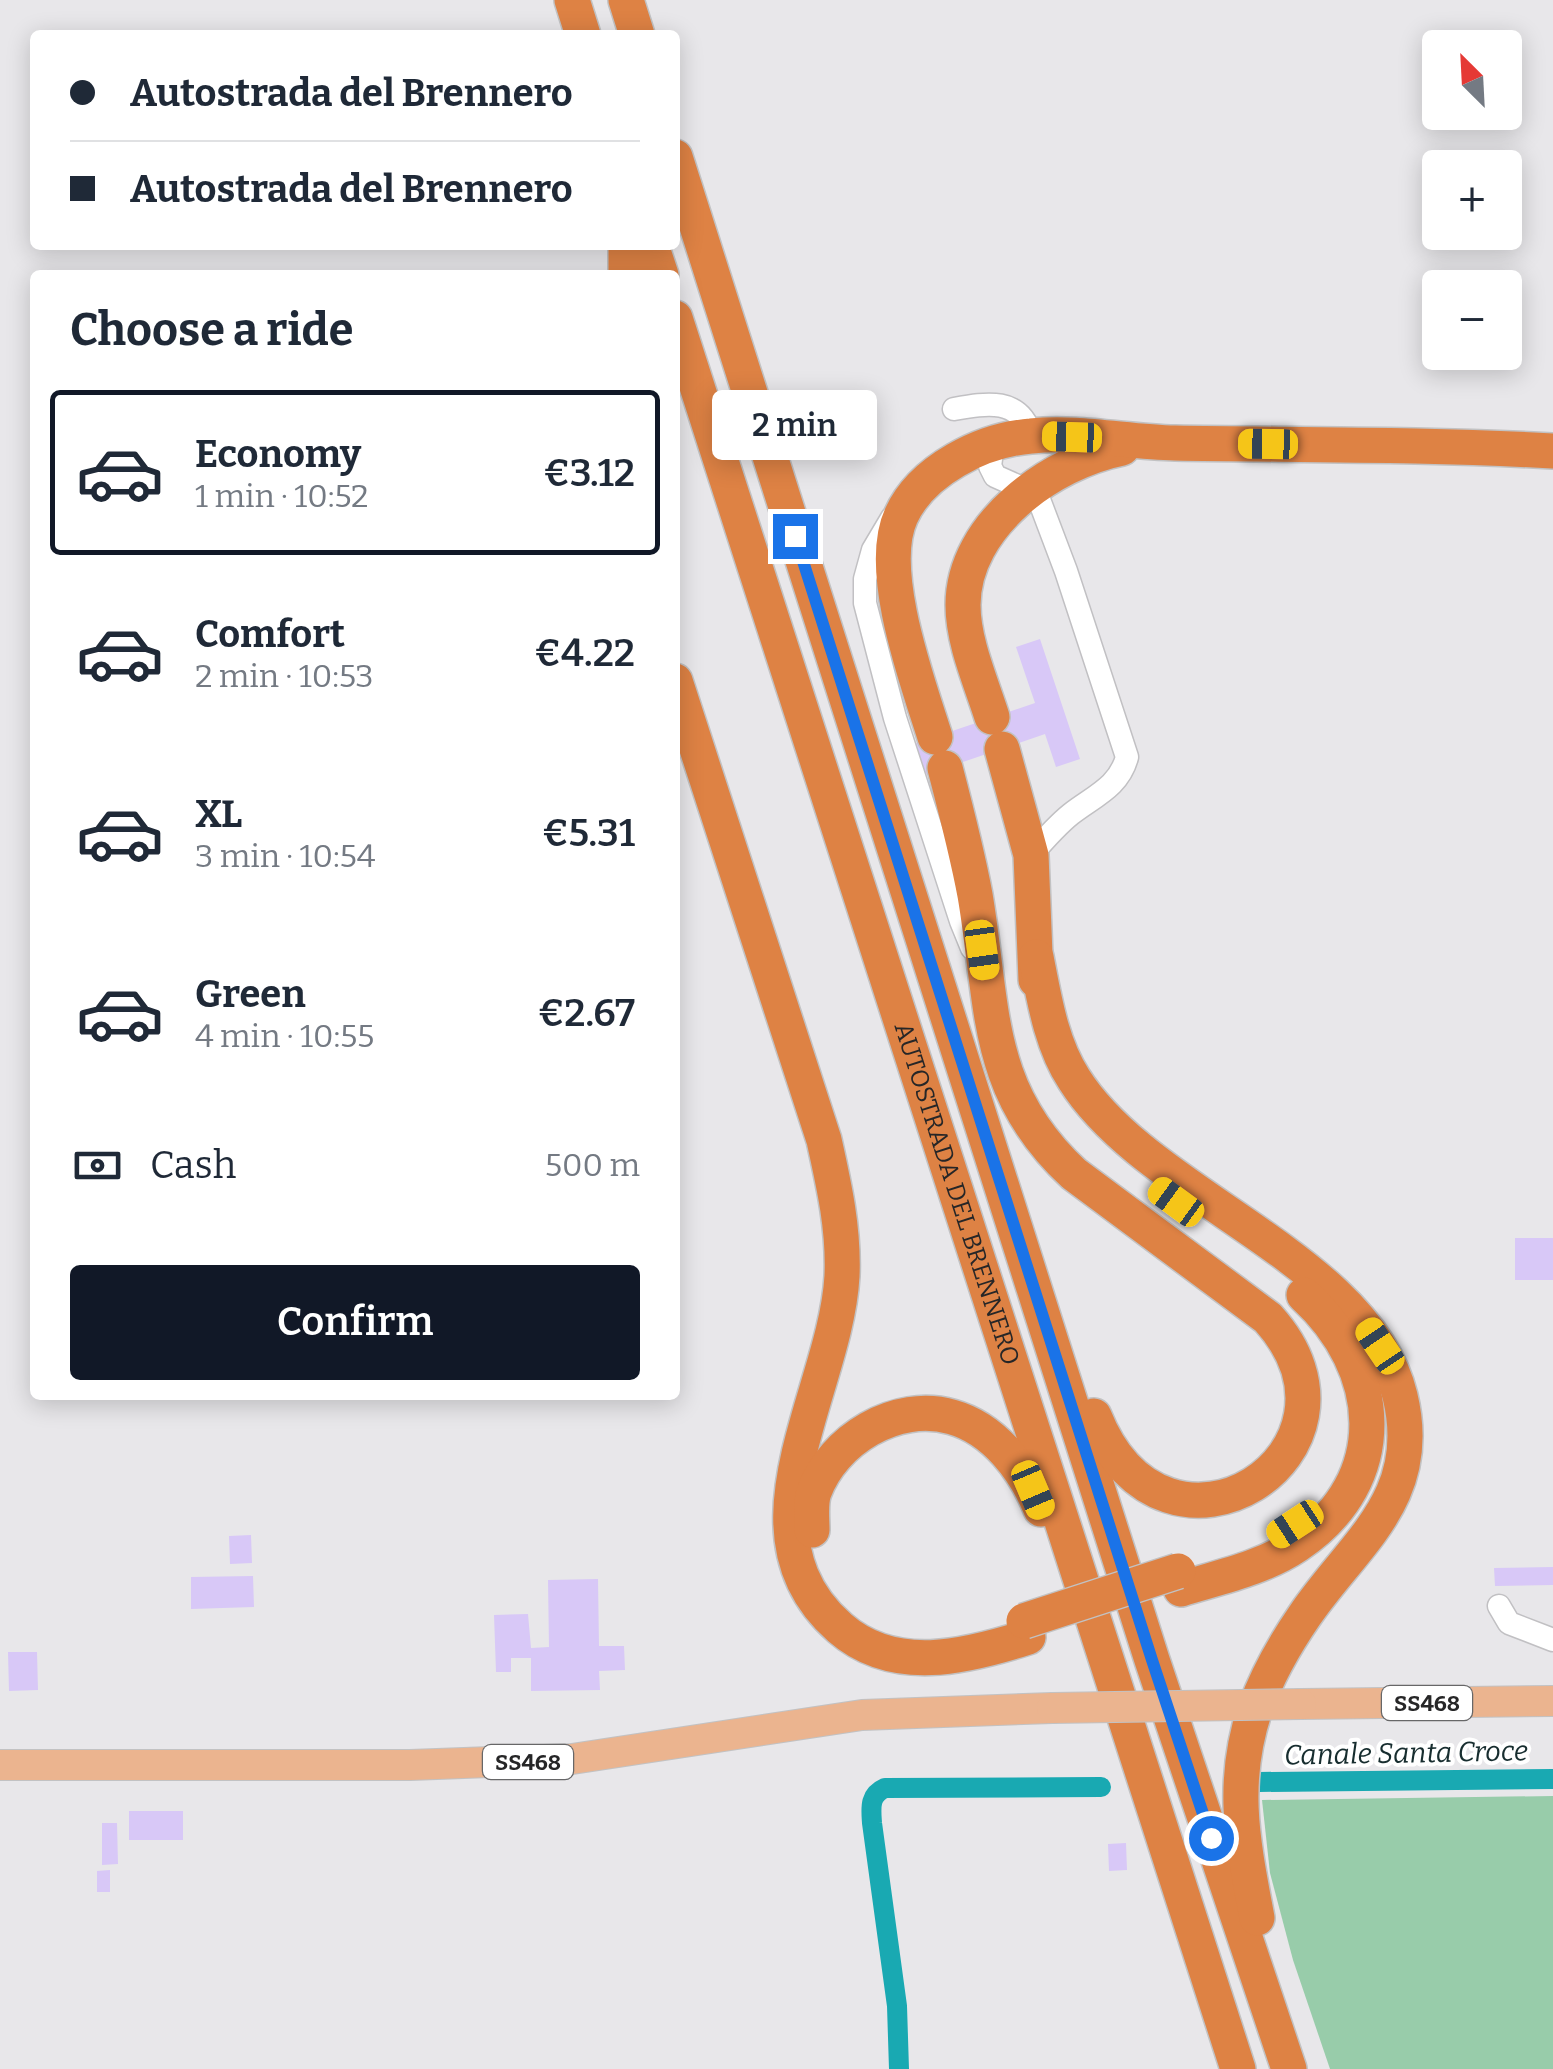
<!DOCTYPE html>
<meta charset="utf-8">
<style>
body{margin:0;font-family:Bitter,serif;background:#f6f6f7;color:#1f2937;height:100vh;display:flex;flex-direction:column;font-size:38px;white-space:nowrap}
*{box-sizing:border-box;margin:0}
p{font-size:32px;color:#747a83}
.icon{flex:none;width:55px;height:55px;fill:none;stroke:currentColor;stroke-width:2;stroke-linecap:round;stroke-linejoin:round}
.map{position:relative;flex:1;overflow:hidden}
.drawer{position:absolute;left:30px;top:270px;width:650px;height:1130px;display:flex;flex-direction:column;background:#fff;border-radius:10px;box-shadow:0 5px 25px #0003}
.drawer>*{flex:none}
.top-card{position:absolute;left:30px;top:30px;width:650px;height:220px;border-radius:10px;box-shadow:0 5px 25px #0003;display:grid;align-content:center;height:220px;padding:0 40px;background:#fff}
.needle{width:65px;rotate:336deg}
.fabs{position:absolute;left:1422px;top:30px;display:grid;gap:20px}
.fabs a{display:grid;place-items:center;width:100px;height:100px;border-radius:10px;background:#fff;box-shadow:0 5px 25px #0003;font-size:50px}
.end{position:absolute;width:45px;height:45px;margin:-22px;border:12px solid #1a73e8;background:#fff;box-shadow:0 0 0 5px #fff}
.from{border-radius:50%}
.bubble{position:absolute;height:70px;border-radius:10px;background:#fff;box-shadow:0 5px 25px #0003;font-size:32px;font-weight:600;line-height:70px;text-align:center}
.car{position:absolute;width:30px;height:60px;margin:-30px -15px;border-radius:12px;box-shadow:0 0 8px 2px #0007;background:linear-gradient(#f5c518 24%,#345 0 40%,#f5c518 0 76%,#345 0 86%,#f5c518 0)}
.top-card b{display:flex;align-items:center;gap:35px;height:95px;font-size:38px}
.top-card b+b{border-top:2px solid #e0e1e3}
.top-card i{width:25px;height:25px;background:#1f2937}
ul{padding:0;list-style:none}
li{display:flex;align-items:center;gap:30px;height:165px;margin:0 20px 15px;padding:0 20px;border:5px solid transparent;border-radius:10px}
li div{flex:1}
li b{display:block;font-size:38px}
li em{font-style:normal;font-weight:600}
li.on{border-color:#111827}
li>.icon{width:90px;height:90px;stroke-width:1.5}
h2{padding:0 40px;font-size:45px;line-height:120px}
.pay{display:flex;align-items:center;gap:25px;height:110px;padding:0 40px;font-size:38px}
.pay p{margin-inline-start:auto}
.action{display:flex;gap:20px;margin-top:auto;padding:20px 40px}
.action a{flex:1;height:115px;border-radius:10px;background:#111827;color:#fff;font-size:40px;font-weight:600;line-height:115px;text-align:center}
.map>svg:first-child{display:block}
.green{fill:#98ccaa}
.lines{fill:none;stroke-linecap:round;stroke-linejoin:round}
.canal{stroke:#19a9b2;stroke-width:20}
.building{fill:#d8c8f7}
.minor-casing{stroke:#c1c0c3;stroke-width:25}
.major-casing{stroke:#c2c2c3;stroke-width:32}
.highway-casing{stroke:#c2c2c3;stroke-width:38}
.minor{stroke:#fff;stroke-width:22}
.major{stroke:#ebb48f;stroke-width:30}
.highway{stroke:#de8244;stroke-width:35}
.major-bridge-casing{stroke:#c2c2c3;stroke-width:32;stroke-linecap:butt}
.highway-bridge-casing{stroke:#c2c2c3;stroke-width:38;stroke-linecap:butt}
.major-bridge{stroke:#ebb48f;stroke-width:30}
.highway-bridge{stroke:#de8244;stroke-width:35}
.route{stroke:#1a73e8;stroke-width:12}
.labels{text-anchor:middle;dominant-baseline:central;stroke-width:8;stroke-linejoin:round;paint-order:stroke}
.shield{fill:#fff;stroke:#676768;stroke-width:2.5}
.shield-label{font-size:22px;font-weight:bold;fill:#262627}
.street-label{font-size:25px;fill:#262627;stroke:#fff}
.water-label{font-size:28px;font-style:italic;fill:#172d2f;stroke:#fff}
</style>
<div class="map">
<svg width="1553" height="2069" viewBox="0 0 1553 2069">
<rect width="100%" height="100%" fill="#e8e7ea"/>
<path class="green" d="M1553 1796V2069H1330L1293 1960 1270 1873 1262 1800Z"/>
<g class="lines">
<path class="canal" d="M1259 1782 1553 1779
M899 2069 897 2006 872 1823C871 1808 869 1795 885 1788L1101 1787"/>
</g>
<path class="building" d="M1040 639 1080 759 1056 767 1045 734 916 778 905 747 1035 703 1016 647Z
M1515 1238H1553V1280H1515Z
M251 1535 252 1563 230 1564 229 1536Z
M1553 1567V1585L1495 1586 1494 1568Z
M253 1576 254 1607 191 1609V1577Z
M598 1579 599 1646H624L625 1670 599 1671 600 1690 531 1691V1658H511V1672H496L494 1615 528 1614 531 1648 549 1647 548 1580Z
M8 1652H37L38 1690 9 1691Z
M129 1811H183V1840H129Z
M102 1823H117L118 1864 102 1865Z
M1126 1843 1127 1870 1109 1871 1108 1844Z
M110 1870V1892H97V1871Z"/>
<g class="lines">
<defs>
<path id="minor" d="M954 409C987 403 1020 397 1031 436
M993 445 990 466 995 476 1031 492
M892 518 873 550 865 579V603L895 718 961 921 972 948
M1031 855C1044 840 1056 826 1071 814 1094 796 1119 787 1127 757L1066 571 1035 489
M1499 1606 1509 1623 1553 1640"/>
<path id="major" d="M1301 1704 1553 1701
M0 1765H410L572 1759 862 1715 1052 1708"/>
<g id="highway">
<path d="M572 0 583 35"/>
<path d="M626 0 637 35"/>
<path d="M675 157 1152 1660 1289 2069"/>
<path d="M651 245 661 275"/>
<path d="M626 275V245"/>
<path id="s1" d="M675 318 1238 2069"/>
<path d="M675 681 824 1140C834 1185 844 1229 842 1276 836 1390 731 1533 840 1628 894 1675 966 1657 1028 1637"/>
<path d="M992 717C981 682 963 642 963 605 963 525 1051 462 1122 448"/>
<path d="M935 737C918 683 876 570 901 516 922 470 982 440 1031 436 1078 431 1127 442 1175 443 1301 445 1427 444 1553 451"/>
<path d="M1002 749 1031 855 1036 980"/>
<path d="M945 768C956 810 967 852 975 895 994 1006 983 1090 1074 1174L1268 1318C1388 1451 1166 1596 1094 1416"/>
<path d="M1036 957C1044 998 1051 1044 1074 1079 1148 1197 1367 1258 1400 1396 1425 1498 1354 1543 1305 1615 1285 1644 1267 1676 1255 1709 1230 1784 1243 1843 1257 1918"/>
<path d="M812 1530C812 1519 810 1503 814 1492 833 1440 896 1401 952 1417 995 1429 1025 1470 1041 1509"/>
<path d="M1181 1589C1220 1577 1263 1568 1297 1545 1394 1480 1384 1368 1304 1295"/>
</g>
</defs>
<use href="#minor" class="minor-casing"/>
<use href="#major" class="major-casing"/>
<use href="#highway" class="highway-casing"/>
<use href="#minor" class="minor"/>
<use href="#major" class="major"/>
<use href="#highway" class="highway"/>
<defs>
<path id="major-bridge" d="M1052 1708 1301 1704"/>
<path id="highway-bridge" d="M1024 1621 1178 1571"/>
</defs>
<use href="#major-bridge" class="major-bridge-casing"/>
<use href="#highway-bridge" class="highway-bridge-casing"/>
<use href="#major-bridge" class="major-bridge"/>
<use href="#highway-bridge" class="highway-bridge"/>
</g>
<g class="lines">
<path class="route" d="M795 536 1152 1660 1211 1838"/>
</g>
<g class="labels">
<g class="shield">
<rect x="1382" y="1686" width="90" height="34" rx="8"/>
<rect x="483" y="1745" width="90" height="34" rx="8"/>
</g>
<g class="shield-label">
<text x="1427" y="1703">SS468</text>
<text x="528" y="1762">SS468</text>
</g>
<g class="street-label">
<text stroke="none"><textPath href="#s1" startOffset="920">AUTOSTRADA DEL BRENNERO</textPath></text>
</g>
<g class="water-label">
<text transform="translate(1406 1753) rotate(-1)">Canale Santa Croce</text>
</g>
</g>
</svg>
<div class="fabs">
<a><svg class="needle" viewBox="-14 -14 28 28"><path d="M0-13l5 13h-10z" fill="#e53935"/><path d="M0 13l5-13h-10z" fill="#747a83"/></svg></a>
<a>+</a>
<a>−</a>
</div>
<i class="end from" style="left:1211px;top:1838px"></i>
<i class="end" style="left:795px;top:536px"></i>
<div class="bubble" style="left:712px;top:390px;width:165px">2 min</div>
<i class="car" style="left:1072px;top:437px;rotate:272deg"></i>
<i class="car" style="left:1268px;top:444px;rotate:271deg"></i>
<i class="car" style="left:982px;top:950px;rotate:172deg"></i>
<i class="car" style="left:1176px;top:1202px;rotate:306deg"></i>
<i class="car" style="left:1380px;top:1346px;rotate:326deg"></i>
<i class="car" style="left:1033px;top:1490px;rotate:157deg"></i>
<i class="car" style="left:1295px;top:1524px;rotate:237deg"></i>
<div class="top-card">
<b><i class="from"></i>Autostrada del Brennero</b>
<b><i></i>Autostrada del Brennero</b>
</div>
<section class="drawer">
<h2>Choose a ride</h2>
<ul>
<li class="on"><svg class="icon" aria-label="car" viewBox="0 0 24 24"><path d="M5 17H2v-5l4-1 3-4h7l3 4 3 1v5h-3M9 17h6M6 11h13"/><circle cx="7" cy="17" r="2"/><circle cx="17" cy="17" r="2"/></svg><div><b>Economy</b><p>1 min · 10:52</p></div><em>€3.12</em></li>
<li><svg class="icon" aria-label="car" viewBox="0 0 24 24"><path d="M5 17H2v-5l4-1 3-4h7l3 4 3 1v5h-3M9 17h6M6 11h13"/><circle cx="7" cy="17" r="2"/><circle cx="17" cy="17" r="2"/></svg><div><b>Comfort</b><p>2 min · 10:53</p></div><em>€4.22</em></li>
<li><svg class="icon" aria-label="car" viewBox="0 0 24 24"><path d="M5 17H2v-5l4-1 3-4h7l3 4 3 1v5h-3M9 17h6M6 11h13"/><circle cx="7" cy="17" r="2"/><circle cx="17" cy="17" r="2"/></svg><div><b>XL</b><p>3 min · 10:54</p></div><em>€5.31</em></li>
<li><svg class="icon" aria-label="car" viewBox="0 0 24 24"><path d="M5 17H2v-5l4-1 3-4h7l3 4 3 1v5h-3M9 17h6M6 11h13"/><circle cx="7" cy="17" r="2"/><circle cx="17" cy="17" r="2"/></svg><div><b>Green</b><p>4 min · 10:55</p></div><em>€2.67</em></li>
</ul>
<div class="pay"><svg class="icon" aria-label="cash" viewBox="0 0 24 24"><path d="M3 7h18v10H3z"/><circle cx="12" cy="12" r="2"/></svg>Cash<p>500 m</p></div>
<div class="action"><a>Confirm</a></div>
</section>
</div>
